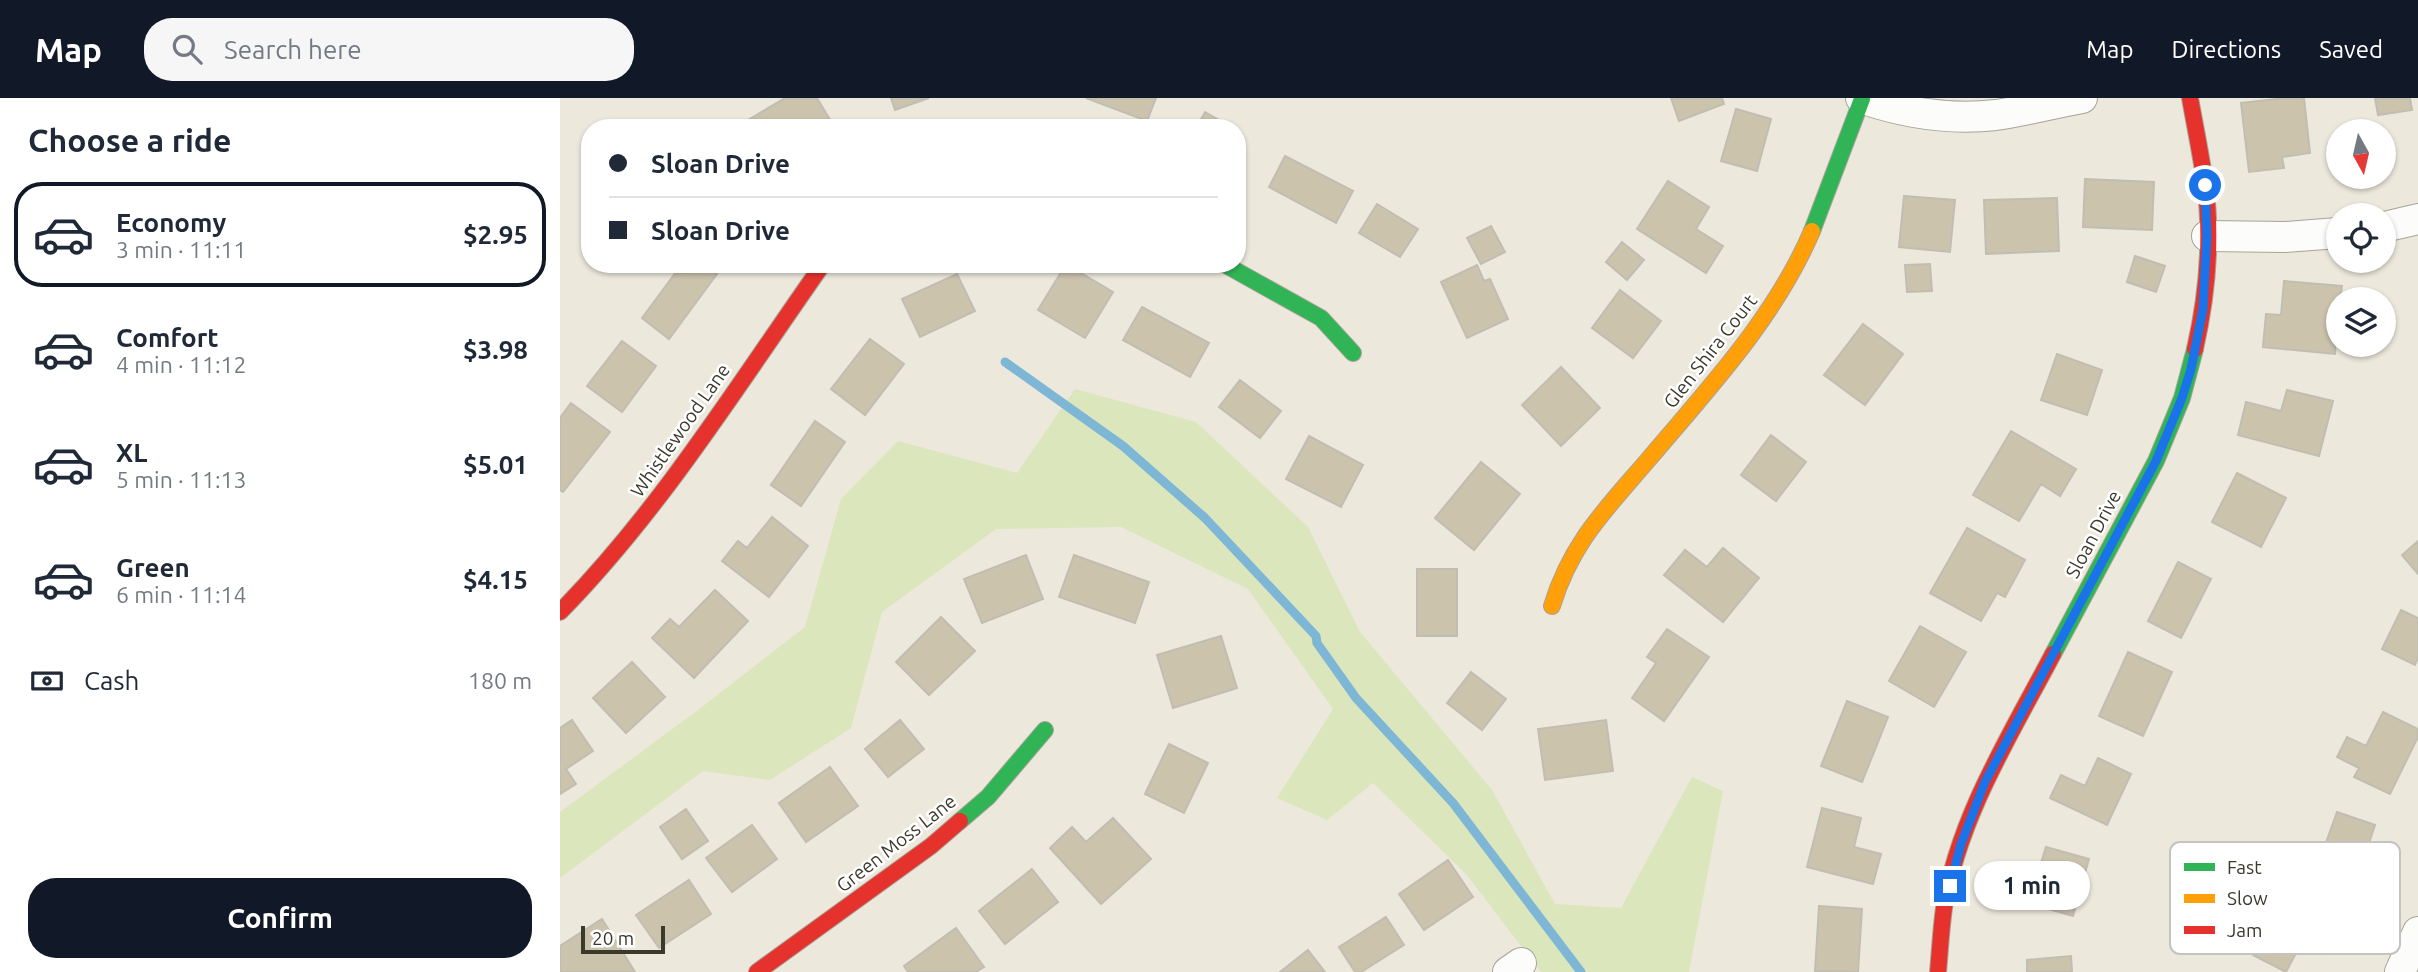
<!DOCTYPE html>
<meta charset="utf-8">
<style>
body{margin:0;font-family:Ubuntu,sans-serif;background:#f6f6f7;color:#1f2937;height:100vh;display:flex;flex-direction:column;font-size:26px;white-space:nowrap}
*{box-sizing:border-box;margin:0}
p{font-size:23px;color:#747a83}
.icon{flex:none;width:38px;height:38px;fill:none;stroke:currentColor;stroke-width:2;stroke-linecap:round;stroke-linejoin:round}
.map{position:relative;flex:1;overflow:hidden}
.panel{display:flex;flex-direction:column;background:#fff;width:560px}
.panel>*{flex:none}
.hud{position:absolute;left:21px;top:21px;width:665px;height:154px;border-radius:28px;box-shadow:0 2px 5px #0004;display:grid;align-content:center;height:154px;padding:0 28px;background:#fff}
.needle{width:46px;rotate:172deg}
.fabs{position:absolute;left:1766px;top:21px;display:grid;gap:14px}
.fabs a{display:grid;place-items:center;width:70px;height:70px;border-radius:50%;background:#fff;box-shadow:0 2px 5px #0004;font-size:35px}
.scale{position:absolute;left:21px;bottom:18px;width:84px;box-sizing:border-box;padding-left:7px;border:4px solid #3b382e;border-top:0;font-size:19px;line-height:24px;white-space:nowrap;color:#3b382e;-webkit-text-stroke:5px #fff;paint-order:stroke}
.end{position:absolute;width:32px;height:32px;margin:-16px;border:9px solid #1a73e8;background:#fff;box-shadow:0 0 0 4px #fff}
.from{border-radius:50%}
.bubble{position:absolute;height:49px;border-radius:24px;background:#fff;box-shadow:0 2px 5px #0004;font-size:23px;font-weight:700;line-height:49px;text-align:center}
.hud b{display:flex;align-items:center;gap:24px;height:66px;font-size:26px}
.hud b+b{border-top:2px solid #e0e1e3}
.hud i{width:18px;height:18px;background:#1f2937}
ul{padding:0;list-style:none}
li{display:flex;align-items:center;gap:21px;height:105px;margin:0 14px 10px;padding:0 14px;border:4px solid transparent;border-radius:28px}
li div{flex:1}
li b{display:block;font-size:26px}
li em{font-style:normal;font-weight:700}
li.on{border-color:#111827}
li>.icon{width:63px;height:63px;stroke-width:1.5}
h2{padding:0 28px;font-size:32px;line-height:84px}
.pay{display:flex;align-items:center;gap:18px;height:77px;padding:0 28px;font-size:26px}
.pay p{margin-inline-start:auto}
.primary-button{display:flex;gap:14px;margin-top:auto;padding:14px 28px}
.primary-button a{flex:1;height:80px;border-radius:28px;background:#111827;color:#fff;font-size:28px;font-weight:700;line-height:80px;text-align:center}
header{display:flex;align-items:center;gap:42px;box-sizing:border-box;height:98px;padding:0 35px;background:#111827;color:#fff}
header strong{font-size:33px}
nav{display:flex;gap:38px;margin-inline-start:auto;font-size:24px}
.search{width:490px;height:63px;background:#f6f6f7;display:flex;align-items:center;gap:18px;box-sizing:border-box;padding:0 24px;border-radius:28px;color:#747a83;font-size:26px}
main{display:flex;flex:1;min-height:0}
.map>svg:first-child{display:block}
.green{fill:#dbe6bc}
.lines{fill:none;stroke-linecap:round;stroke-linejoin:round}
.stream{stroke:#7eb6d6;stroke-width:9}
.building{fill:#ccc3ad;stroke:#c0bdb3;stroke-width:2}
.street-casing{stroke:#a7a399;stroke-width:32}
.fast-casing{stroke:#a7a399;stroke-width:18}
.slow-casing{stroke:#a7a399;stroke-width:18}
.jam-casing{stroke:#a7a399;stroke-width:18}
.street{stroke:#fcfcfa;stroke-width:30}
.fast{stroke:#30b455;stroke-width:16}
.slow{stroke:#ff9f0a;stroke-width:16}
.jam{stroke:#e5322d;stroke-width:16}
.route{stroke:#1a73e8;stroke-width:9}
.labels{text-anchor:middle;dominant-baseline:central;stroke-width:5;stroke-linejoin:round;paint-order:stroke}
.street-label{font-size:19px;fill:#3b382e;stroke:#fff}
.key{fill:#fff;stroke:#c4c3c0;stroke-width:2}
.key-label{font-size:19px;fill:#3b382e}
</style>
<header>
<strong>Map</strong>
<div class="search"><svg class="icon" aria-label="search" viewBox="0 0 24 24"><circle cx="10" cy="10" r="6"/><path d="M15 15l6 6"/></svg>Search here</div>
<nav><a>Map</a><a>Directions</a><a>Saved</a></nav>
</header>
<main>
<section class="panel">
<h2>Choose a ride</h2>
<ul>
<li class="on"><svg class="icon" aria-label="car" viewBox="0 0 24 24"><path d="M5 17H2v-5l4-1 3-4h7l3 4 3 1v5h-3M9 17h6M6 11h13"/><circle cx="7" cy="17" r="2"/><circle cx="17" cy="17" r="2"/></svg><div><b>Economy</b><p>3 min · 11:11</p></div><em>$2.95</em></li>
<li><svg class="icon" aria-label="car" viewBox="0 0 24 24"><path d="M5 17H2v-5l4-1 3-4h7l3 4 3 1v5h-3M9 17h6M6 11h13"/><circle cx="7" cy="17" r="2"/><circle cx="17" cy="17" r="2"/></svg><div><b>Comfort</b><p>4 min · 11:12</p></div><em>$3.98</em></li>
<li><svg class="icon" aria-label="car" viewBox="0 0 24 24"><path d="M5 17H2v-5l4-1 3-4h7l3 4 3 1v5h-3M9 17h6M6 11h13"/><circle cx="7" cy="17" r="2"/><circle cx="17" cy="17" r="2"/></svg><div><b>XL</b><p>5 min · 11:13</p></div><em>$5.01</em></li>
<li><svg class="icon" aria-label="car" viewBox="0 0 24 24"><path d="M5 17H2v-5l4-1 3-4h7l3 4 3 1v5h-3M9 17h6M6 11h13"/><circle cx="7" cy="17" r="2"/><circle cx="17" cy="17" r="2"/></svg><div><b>Green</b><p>6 min · 11:14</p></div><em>$4.15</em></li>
</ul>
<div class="pay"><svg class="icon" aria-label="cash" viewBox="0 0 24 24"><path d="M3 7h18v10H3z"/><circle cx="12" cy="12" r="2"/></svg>Cash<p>180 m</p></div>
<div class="primary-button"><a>Confirm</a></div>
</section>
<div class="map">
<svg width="1858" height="874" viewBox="0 0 1858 874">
<rect width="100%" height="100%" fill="#ede8dc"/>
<path class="green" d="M515 291 636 324 748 429 800 534 932 692 995 806 1061 810 1132 679 1163 693 1129 874H981L906 776 813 685 767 722 717 700 773 611 688 491 561 429 436 431 322 514 291 630 210 682 143 673 0 780V714L138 612 245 529 281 401 338 343 457 375Z"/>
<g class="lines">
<path class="stream" d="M445 264 563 348 645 420 756 538 757 545 796 600 893 705 1021 874"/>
</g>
<path class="building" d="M225 0H257L275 30H193L188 22Z
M331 0H369L335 12Z
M526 0H596L587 23Z
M1111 0H1162L1164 6 1119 23Z
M1725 0H1744L1750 55 1722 59 1724 70 1689 74 1681 5Z
M1815 0H1850L1852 12 1818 17Z
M1176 11 1211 21 1197 73 1161 63Z
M645 14 673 30H636Z
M725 58 793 93 776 125 709 89Z
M1525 81 1594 84 1592 132 1523 129Z
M1108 83 1149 109 1136 131 1163 148 1146 175 1077 131Z
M1344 98 1395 102 1390 154 1339 149Z
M1497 100 1499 153 1426 156 1424 102Z
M817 106 858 131 840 159 799 135Z
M931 128 945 154 921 166 907 140Z
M1062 144 1084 162 1067 182 1046 164Z
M1575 158 1605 168 1596 194 1567 184Z
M122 166H144L157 176 109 241 82 220Z
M506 166 553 194 525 240 478 212Z
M1370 166 1372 193 1347 194 1345 167Z
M917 167 924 183 930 181 948 221 907 240 881 184Z
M397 176 415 213 360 239 342 201Z
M1724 183 1782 188 1780 201H1778L1775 256 1703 249 1706 216 1721 217Z
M1060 192 1101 223 1073 260 1032 230Z
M582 209 649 245 630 279 563 242Z
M1303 226 1343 256 1305 307 1264 277Z
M310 241 344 266 305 317 271 291Z
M62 243 96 268 62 314 27 288Z
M1497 256 1542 272 1527 317 1481 302Z
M1001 269 1040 310 1001 348 962 307Z
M680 282 721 313 700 340 659 309Z
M1727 292 1773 303 1759 358 1678 337 1686 304 1721 313Z
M11 305 50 334 3 394 0 392V320Z
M255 323 285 344 241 408 211 387Z
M1451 333 1516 371 1500 398 1481 386 1459 423 1413 397Z
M1211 337 1246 364 1216 403 1181 377Z
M749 338 803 367 781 409 726 381Z
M921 364 960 396 914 452 875 420Z
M1677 375 1726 400 1701 449 1652 424Z
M212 419 248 448 209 499 162 463 178 443 187 450Z
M1407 430 1465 462 1445 499 1437 495 1421 523 1370 495Z
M1858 443V476L1842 457Z
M1163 450 1199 480 1163 524 1104 477 1125 452 1147 469Z
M466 457 483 501 422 525 404 481Z
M514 457 589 484 575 525 499 499Z
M1618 464 1651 481 1621 540 1588 523Z
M857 471H897V538H857Z
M155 492 188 523 134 580 92 540 110 521 119 529Z
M1841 512 1858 520V560L1855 567 1822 551Z
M381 519 415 553 369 597 336 564Z
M1360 528 1406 554 1374 609 1329 583Z
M1107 531 1149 559 1104 623 1072 600 1096 565 1087 559Z
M661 538 677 590 613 610 597 557Z
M1568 554 1612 574 1583 638 1539 618Z
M72 564 105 599 66 635 33 600Z
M911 574 946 601 922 632 887 605Z
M1287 603 1328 619 1302 684 1261 668Z
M1823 614 1858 631V639L1830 696 1794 679 1799 670 1777 659 1787 639 1806 648Z
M12 622 33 653 6 671 16 686 0 696V630Z
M340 622 364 651 328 679 305 651Z
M1046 622 1053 673 985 682 978 631Z
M609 646 648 665 624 715 585 696Z
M1538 660 1571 676 1547 727 1490 700 1501 677 1525 688Z
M270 669 298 708 246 744 219 705Z
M1262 710 1301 720 1294 749 1321 756 1313 786 1247 769Z
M126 711 148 743 122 761 100 729Z
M1777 714 1815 727 1794 791 1754 778Z
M553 720 591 761 541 806 490 750 512 729 526 744Z
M192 727 217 761 172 794 146 760Z
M1486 749 1529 761 1513 818 1457 802 1463 784 1474 787Z
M888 762 913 799 864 832 839 796Z
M472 771 498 804 445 846 419 813Z
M129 782 151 816 99 850 76 817Z
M1720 805 1777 836 1767 856 1743 842 1726 874 1693 857Z
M1259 808 1302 811 1298 874 1255 873Z
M826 819 844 847 801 874H795L779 849Z
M42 821 75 874H0V848Z
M396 830 424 869 416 874H348L344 868Z
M748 852 765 874H720Z
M1511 858 1512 874H1467V862Z"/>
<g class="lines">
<defs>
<path id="street" d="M1301 0C1344 15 1390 22 1436 17 1465 13 1494 5 1522 0
M1824 129 1858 121
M1647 138 1725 139 1778 135
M948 874 961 865
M1840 874 1858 834"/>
<path id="fast" d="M1252 133 1302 1
M664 166 761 220 793 255
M1493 556 1596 363 1622 300 1635 251
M400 723 428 699 485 632"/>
<path id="slow" d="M992 508C1011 445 1046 411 1088 362 1148 291 1215 220 1252 133"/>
<path id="jam" d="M1630 0C1635 28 1641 57 1645 85 1652 139 1647 198 1635 251
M0 514C102 410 179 285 263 166
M197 874 371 748 400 723
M1378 874C1380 853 1381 831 1384 810 1398 720 1451 636 1493 556"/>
</defs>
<use href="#street" class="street-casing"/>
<use href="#fast" class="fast-casing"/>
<use href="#slow" class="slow-casing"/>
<use href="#jam" class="jam-casing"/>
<use href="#street" class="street"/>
<use href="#fast" class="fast"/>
<use href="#slow" class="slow"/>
<use href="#jam" class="jam"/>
</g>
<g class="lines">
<path class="route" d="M1390 788 1401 746 1425 684 1596 363 1622 300 1631 271 1643 211 1647 138 1645 87"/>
</g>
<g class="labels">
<g class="street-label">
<text transform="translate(1150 253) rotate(-52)">Glen Shira Court</text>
<text transform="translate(120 332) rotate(-55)">Whistlewood Lane</text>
<text transform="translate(1533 436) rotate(-62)">Sloan Drive</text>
<text transform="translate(336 745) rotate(-38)">Green Moss Lane</text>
</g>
</g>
<rect x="1610" y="744" width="230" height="112" rx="10" class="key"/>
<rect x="1624" y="765" width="31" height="8" fill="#30b455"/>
<rect x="1624" y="796" width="31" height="9" fill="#ff9f0a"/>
<rect x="1624" y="828" width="31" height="8" fill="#e5322d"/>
<g class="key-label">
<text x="1667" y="776">Fast</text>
<text x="1667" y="807">Slow</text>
<text x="1667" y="839">Jam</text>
</g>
</svg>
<div class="fabs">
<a><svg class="needle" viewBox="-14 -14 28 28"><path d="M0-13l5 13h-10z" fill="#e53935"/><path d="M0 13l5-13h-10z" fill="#747a83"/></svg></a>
<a><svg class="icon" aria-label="locate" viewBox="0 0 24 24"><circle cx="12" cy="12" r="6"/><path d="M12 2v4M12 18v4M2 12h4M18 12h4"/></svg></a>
<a><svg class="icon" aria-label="layers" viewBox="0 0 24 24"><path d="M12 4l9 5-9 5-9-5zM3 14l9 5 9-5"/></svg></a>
</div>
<div class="scale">20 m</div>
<i class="end from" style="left:1645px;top:87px"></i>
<i class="end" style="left:1390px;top:788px"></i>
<div class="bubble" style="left:1414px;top:763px;width:116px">1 min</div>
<div class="hud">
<b><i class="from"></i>Sloan Drive</b>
<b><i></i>Sloan Drive</b>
</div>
</div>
</main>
